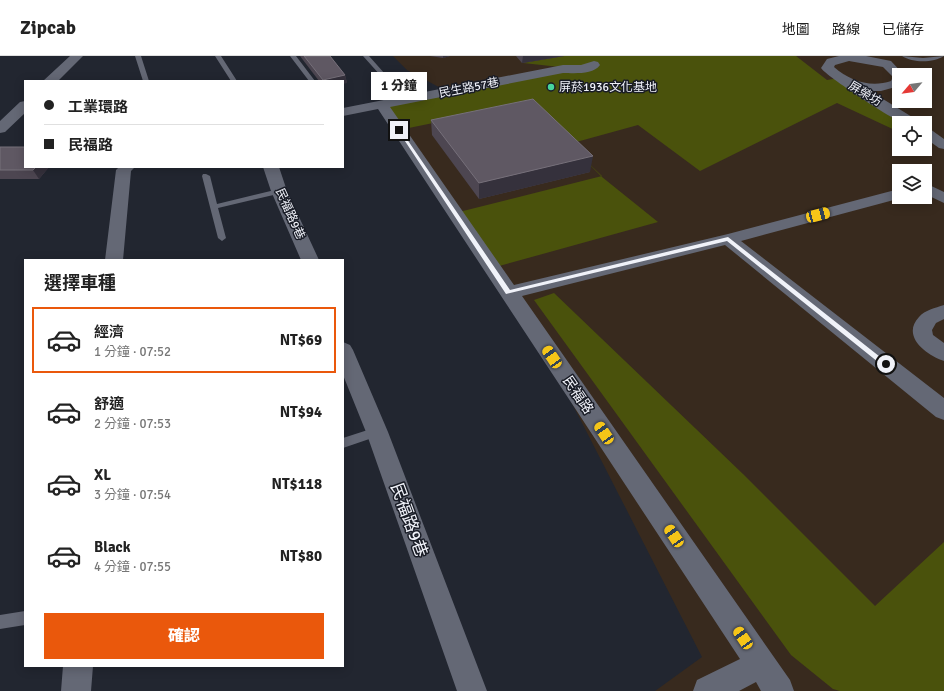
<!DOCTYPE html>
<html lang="zh-TW">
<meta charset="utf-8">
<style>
body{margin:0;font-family:Signika,"Noto Sans TC",sans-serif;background:#f6f6f6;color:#222;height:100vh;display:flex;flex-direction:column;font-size:15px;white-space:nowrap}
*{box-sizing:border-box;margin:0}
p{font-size:13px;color:#767676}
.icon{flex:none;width:22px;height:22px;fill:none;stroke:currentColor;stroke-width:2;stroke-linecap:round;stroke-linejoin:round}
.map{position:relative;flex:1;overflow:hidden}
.details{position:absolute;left:24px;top:203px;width:320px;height:408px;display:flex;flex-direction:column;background:#fff;border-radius:0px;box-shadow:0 2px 10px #0003}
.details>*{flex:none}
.top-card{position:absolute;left:24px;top:24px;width:320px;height:88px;border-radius:0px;box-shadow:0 2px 10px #0003;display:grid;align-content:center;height:88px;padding:0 20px;background:#fff}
.needle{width:26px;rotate:241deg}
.tools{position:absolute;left:892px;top:12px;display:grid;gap:8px}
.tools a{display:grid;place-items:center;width:40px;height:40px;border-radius:0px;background:#fff;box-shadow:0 2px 10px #0003;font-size:20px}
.end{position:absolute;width:18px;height:18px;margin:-9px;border:5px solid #f0f2f9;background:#111;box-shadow:0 0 0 2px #111}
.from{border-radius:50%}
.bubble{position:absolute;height:28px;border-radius:0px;background:#fff;box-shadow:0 2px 10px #0003;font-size:13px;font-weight:800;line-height:28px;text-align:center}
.car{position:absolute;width:12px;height:24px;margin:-12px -6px;border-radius:5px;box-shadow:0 0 3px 1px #0007;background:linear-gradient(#f5c518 24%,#345 0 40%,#f5c518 0 76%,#345 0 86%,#f5c518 0)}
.top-card b{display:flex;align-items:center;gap:14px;height:38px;font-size:15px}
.top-card b+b{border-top:1px solid #e0e0e0}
.top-card i{width:10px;height:10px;background:#222}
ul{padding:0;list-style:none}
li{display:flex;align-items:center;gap:12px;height:66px;margin:0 8px 6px;padding:0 12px;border:2px solid transparent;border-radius:0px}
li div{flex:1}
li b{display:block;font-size:15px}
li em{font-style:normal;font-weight:800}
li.on{border-color:#ea580c}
li>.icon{width:36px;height:36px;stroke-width:1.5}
h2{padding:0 20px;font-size:18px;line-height:48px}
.primary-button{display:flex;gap:8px;margin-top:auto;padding:8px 20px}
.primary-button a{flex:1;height:46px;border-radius:0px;background:#ea580c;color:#fff;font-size:16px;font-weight:800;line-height:46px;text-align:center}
header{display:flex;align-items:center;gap:24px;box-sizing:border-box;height:56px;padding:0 20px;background:#fff;border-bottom:1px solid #e0e0e0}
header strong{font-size:19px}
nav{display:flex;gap:22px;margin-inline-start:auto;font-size:14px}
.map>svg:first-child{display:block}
.industrial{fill:#382a1e;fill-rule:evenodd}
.green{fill:#4a520c}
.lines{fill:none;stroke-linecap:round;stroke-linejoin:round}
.lane{fill:#646875;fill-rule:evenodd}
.street{fill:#646875;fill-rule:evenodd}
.secondary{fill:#646875;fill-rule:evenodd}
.wall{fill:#4d4651}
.shaded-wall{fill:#35313c}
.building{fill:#5f5863;stroke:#76707a}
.route{fill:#f0f2f9}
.poi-dot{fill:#47d49e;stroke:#191c26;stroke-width:1.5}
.labels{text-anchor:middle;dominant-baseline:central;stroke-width:3;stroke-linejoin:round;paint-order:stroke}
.far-poi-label{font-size:12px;fill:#f0f2f9;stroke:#191c26;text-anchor:start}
.far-street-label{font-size:12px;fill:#f0f2f9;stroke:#191c26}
.street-label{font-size:14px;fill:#f0f2f9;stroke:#191c26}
.near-street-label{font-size:17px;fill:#f0f2f9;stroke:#191c26}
</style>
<header>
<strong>Zipcab</strong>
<nav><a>地圖</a><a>路線</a><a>已儲存</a></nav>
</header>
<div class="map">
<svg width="944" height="635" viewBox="0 0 944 635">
<rect width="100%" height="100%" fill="#222630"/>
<path class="industrial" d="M393 0H944V635H655L702 601 517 240 389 52 448 36 407 14ZM899 19H925V45H899ZM899 67H925V93H899ZM899 115H925V141H899Z"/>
<path class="green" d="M564 0H796L827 24 839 22 912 67H899V76L837 47 700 115 638 69 569 88 602 121 658 166 492 212 455 157 602 120 526 48 399 74 382 49 569 12 523 7Z
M554 237 743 418 875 550 944 486V635H840L833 633 791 599 534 244Z"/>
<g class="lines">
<path class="lane" d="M135 0H141L149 25H143Z
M215 0H221L237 25H231Z
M290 0H296L315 25H309Z
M363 0H369L385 18V20H381Z
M902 0 923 2 944 0C933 7 913 7 902 0Z
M203 118H206L210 120 217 148 279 133 283 135 282 137 218 152 226 182 222 185 218 182 202 120Z
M377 371 381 373 382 376 381 379 343 392V382Z
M25 555V569L0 573V559Z"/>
<path class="street" d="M839 0H866L891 5 904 19H899V30L881 35H870L917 64 919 67C914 67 908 68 903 67 895 65 826 20 821 12L827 3ZM849 5 883 11 893 21 891 25C871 32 850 25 834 11L835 9Z
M594 5 598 6 600 9C593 19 574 17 563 17L390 51 514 229 728 178 899 133V141H905L741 185 944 342V364L936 361 725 189 522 240 790 624 794 635H761L756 626 739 635H693L697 624 740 603 378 53 343 60V52L563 9H581Z
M925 72 930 73 944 83V93L939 92 925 82Z
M119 111H135L131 115 123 204H105L116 114Z
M263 111H279L287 135 319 204H301L271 135Z
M925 127 944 136V147L925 138Z
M944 249V263L936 267 932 274 933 279 944 287V305C926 299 901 280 919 261 925 254 935 252 944 249Z
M343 286 350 289 353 294 388 376 487 635H457L366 376 343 319Z
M63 610H93L91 635H61Z"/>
<path class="secondary" d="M70 0H83L58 25H43Z
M25 45V57L5 76 0 77V65L20 46Z"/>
</g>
<path class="wall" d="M300 0H330L345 19 347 27 343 25H319Z
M430 0H450L443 2Z
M516 0H564L522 7Z
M431 64 590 116 479 143 432 79Z
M0 91 49 111 39 123H0Z"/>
<path class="shaded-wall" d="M443 0H450L443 2Z
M523 0H564L522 7Z
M345 19 347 27 343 28V25H323V24Z
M593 100 590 116 479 143V127Z
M36 111H49L39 123 33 114Z"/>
<path class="building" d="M304 0H330L345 19 323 24Z
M533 43 593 100 479 127 431 64Z
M0 91H25V111H36L33 114H0Z"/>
<path class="route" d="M397 73H400L510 234 728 181 889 308 888 310H883L727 185 506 238Z"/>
<circle class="poi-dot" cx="551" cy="31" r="4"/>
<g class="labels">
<g class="far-poi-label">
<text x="559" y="31">屏菸1936文化基地</text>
</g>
<g class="far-street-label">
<text transform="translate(469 32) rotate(-11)">民生路57巷</text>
<text transform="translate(865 38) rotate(31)">屏榮坊</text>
<text transform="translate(290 158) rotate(66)">民福路9巷</text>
</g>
<g class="street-label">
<text transform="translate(578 339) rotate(56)">民福路</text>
</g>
<g class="near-street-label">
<text transform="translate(409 464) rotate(70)">民福路9巷</text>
</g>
</g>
</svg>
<div class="tools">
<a><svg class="needle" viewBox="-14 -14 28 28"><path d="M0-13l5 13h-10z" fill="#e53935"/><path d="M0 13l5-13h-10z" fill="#767676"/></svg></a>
<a><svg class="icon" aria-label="locate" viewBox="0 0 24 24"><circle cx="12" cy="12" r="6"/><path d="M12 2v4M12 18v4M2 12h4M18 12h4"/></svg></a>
<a><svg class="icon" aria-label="layers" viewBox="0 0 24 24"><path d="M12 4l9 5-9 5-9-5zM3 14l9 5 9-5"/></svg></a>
</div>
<i class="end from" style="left:886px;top:308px"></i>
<i class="end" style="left:399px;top:74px"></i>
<div class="bubble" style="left:371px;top:16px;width:56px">1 分鐘</div>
<i class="car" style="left:818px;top:159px;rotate:75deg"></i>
<i class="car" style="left:552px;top:301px;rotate:326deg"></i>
<i class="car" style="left:604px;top:377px;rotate:326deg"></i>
<i class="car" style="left:674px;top:480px;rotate:326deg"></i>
<i class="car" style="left:743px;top:582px;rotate:326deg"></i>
<div class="top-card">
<b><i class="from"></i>工業環路</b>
<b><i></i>民福路</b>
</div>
<section class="details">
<h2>選擇車種</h2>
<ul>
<li class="on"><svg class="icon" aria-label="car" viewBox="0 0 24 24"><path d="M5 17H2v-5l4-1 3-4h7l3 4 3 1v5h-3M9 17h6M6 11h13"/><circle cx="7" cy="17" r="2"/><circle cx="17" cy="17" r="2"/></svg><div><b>經濟</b><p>1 分鐘 · 07:52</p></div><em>NT$69</em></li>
<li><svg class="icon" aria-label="car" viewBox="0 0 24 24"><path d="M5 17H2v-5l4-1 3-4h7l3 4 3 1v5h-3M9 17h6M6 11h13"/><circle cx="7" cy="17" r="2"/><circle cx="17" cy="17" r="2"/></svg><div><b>舒適</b><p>2 分鐘 · 07:53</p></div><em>NT$94</em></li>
<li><svg class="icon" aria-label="car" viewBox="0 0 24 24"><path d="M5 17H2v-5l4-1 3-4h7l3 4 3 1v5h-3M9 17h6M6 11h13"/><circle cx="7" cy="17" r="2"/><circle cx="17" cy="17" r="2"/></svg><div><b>XL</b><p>3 分鐘 · 07:54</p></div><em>NT$118</em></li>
<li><svg class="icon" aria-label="car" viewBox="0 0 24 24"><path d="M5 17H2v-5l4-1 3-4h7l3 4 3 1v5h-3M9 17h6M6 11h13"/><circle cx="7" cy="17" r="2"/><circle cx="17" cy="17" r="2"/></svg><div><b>Black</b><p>4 分鐘 · 07:55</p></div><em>NT$80</em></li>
</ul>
<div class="primary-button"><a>確認</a></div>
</section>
</div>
